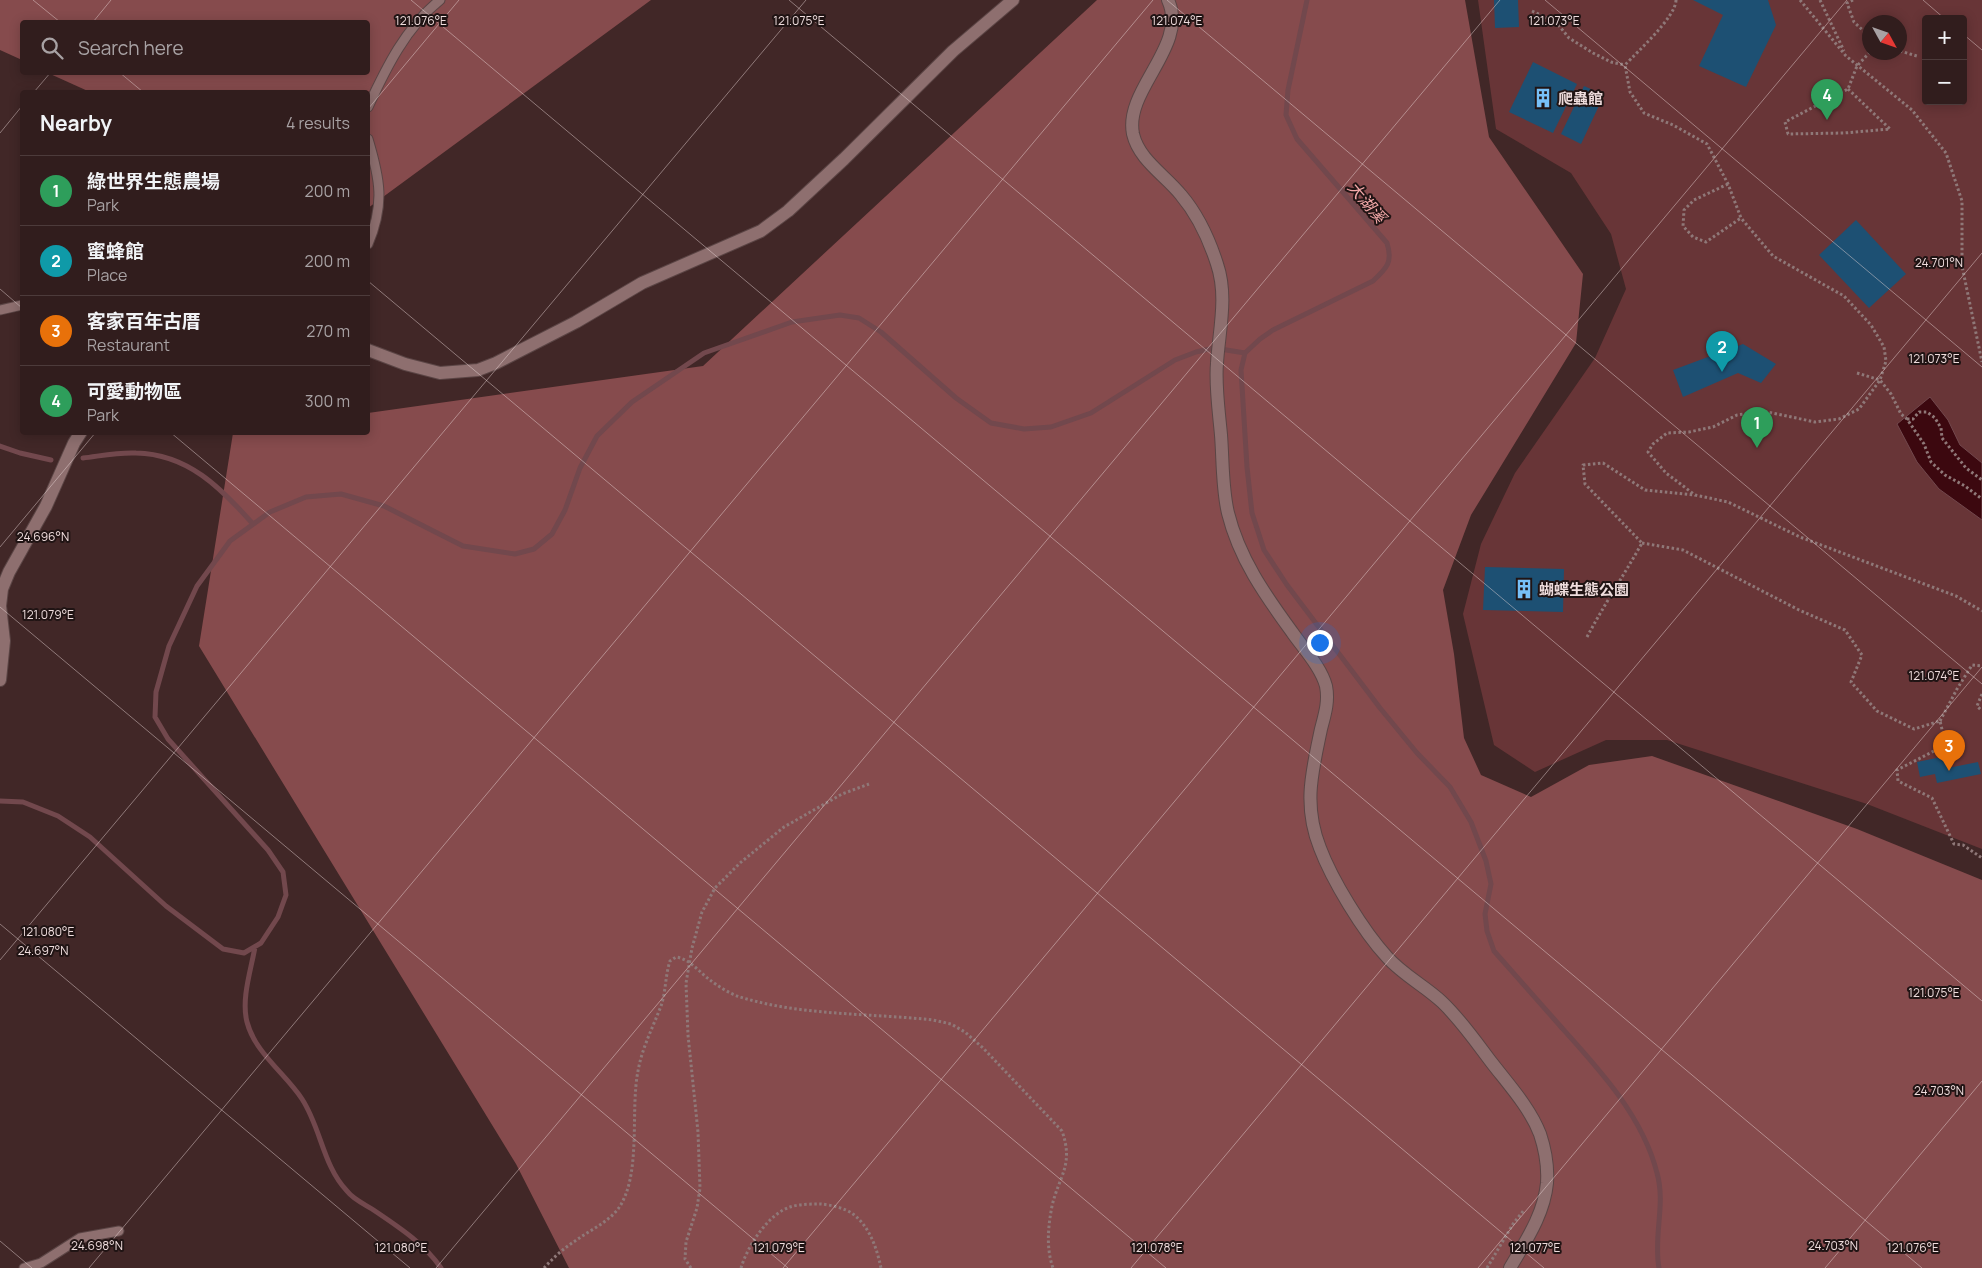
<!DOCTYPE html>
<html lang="en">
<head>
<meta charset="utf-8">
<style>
	:root { --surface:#311d1d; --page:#392626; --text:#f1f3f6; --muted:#a8a2a4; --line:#4c3b3b; --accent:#2563eb }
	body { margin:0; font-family:Manrope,"Noto Sans TC",sans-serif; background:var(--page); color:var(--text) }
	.controls { position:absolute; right:15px; top:15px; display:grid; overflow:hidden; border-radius:5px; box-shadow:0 2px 12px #0003 }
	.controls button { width:45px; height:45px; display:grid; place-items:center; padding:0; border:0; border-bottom:1px solid var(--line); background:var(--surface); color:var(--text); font:25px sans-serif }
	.compass { position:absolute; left:1862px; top:15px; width:45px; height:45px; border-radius:50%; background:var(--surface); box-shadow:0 2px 12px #0003; rotate:130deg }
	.you { position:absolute; left:1319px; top:642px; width:18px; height:18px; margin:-12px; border:4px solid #fff; border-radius:50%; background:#1a73e8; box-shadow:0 0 0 8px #1a73e833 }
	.badge { display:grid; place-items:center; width:32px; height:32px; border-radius:50%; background:var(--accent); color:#fff; font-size:16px; font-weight:700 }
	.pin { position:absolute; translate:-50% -41px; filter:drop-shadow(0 1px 2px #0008) }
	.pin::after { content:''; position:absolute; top:26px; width:18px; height:15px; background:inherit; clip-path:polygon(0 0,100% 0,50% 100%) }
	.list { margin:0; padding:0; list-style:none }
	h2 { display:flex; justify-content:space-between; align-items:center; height:65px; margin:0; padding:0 20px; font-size:21px }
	h2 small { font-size:16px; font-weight:400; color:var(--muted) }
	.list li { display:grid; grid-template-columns:32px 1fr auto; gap:15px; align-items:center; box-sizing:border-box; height:70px; padding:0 20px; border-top:1px solid var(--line) }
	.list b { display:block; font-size:19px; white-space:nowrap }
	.list p { margin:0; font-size:16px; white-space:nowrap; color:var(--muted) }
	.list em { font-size:16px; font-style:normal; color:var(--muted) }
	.icon { flex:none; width:28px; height:28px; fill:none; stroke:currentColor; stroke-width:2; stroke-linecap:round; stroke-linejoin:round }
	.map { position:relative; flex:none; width:1982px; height:1268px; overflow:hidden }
	.search { position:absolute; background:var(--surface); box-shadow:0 2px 12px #0003; left:20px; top:20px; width:350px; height:55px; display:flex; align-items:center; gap:12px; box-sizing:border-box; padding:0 18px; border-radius:5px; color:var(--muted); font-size:19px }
	.panel { position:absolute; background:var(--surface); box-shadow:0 2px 12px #0003; left:20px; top:90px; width:350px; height:345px; border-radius:5px }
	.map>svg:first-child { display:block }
	.green { fill:#683537; fill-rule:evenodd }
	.forest { fill:#864b4d }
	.water { fill:#3c080f; stroke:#72484d }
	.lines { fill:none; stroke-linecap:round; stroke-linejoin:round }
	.stream { stroke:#72484d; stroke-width:5 }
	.building { fill:#1d5073 }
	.lane-casing { stroke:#5b4545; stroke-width:11 }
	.street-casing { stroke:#5b4545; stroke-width:14 }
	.secondary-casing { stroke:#5b4545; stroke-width:14 }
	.path { stroke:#8f7878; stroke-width:3; stroke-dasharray:2.5 2.5; stroke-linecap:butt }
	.lane { stroke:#8e6f6f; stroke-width:9 }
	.street { stroke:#8e6f6f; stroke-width:12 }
	.secondary { stroke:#8e6f6f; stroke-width:12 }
	.ticks { fill:none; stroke:#efdddd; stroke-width:1; stroke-opacity:0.45 }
	.labels { text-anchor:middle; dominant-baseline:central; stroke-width:4; stroke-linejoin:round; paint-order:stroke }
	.poi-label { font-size:15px; font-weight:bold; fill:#efdddd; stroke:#201414; text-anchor:start }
	.water-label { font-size:16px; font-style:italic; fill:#f4aaaa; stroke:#201414 }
	.ticks-label { font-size:12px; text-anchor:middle; fill:#efdddd; stroke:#201414; stroke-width:4; stroke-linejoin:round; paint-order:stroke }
</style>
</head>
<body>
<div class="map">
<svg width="1982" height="1268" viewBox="0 0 1982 1268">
	<rect width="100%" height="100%" fill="#412727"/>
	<!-- green -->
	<path class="green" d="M 1478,0 L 1982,0 L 1982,849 L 1867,804 L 1667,740 L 1606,740 L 1535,772 L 1494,745 L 1463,614 L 1481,544 L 1515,473 L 1595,358 L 1626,289 L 1611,234 L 1571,173 L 1496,129 ZM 1926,19 L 1963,19 L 1963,101 L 1926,101 ZM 1870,22 L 1900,22 L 1900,52 L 1870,52 Z"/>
	<!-- forest -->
	<path class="forest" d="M 0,0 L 651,0 L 368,208 L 368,92 L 90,92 L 48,73 L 368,72 L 368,22 L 22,22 L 22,60 L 0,50 Z
		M 1097,0 L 1465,0 L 1489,137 L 1583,274 L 1576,343 L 1471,515 L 1443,590 L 1454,654 L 1464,738 L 1481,775 L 1531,797 L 1589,765 L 1652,756 L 1857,829 L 1982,880 L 1982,1268 L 569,1268 L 516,1164 L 199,646 L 233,433 L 368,432 L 368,413 L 703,366 Z"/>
	<!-- water -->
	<path class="water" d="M 1930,397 L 1948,420 L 1960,445 L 1982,463 L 1982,520 L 1939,489 L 1917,462 L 1897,424 Z"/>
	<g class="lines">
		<!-- stream -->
		<path class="stream" d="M 1245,353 L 1241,370 L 1247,467 L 1252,513 L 1264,550 L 1287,585 L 1380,708 L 1417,753 L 1450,787 L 1471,822 L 1486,861 L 1491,884 L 1485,914 L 1487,931 L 1494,951 C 1516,976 1539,1002 1562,1028 C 1600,1070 1643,1117 1657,1173 C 1666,1204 1653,1237 1659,1268
			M 1245,353 L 1260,339 L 1273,330 L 1373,281 C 1387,268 1393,262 1387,243 L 1297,139 L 1286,115 L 1288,90 L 1307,0
			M 0,446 L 20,453 L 51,460
			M 83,458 C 100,456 119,452 136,453 C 188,454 221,488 253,524
			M 0,801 L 23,802 L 58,816 L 90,837 L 166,906 L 223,949 L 244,953 L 261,943 L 278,917 L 286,895 L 283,872 L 268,850 L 168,739 L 155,717 L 156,692 L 169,646 L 197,586 L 230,541 L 270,512 L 306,497 L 341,494 L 384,506 L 463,546 L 515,554 L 534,549 L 552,534 L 565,510 L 580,468 L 597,436 L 632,402 L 704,353 L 792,322 L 840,315 L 859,318 L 881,332 L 956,398 L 991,423 L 1024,429 L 1051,427 L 1091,413 L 1175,360 L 1196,352 L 1214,348 L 1245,353
			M 255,947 C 251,970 241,999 247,1022 C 255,1053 286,1074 302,1099 C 321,1128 323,1166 347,1191 C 353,1199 364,1204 372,1209 C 397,1226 424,1243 441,1268"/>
	</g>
	<!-- building -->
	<path class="building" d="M 1494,0 L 1518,0 L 1519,27 L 1495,28 Z
		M 1693,0 L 1768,0 L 1776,25 L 1746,87 L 1699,66 L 1723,15 Z
		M 1533,62 L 1577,84 L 1553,133 L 1509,112 Z
		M 1584,86 L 1604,95 L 1581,144 L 1561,134 Z
		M 1856,220 L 1906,274 L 1869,308 L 1819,255 Z
		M 1743,344 L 1776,364 L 1761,383 L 1738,373 L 1683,397 L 1673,370 Z
		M 1485,567 L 1564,569 L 1563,612 L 1483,610 Z
		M 1946,756 L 1948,768 L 1978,762 L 1981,774 L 1937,783 L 1935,774 L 1920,777 L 1917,762 Z"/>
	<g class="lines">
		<defs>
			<path id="lane" d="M 368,107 C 386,68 406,27 440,0
				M 368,139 C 380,179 385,204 368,244
				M 0,310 L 22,305
				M 24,1268 L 41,1263 L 80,1238 L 119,1231"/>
			<path id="street" d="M 1168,0 C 1189,46 1124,89 1133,134 C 1139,160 1165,175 1181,195 C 1198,215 1209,239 1217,264 C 1228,296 1219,331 1217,363 C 1215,386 1219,412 1221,435 C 1223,460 1222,488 1228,513 C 1239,558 1265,595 1292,632 C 1303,648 1321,667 1326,686 C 1329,701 1325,714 1321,729 C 1312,772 1303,805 1320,848 C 1332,880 1363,931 1387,957 C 1403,975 1425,986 1442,1002 C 1461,1020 1476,1042 1492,1063 C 1509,1085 1530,1108 1540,1134 C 1545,1149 1548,1168 1547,1183 C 1544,1215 1525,1242 1510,1268"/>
			<path id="secondary" d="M 368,350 L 405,364 L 440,373 L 478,370 L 496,363 L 576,322 L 642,283 L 761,231 L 788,211 L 844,159 L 953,51 L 1013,0
				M 0,680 L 4,641 L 0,606 L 2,589 L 9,572 L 46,506 L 74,443 L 81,432"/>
		</defs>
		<!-- lane casing -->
		<use href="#lane" class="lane-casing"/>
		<!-- street casing -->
		<use href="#street" class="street-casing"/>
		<!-- secondary casing -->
		<use href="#secondary" class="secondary-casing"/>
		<!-- path -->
		<path class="path" d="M 1676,0 C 1676,17 1637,52 1625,65 L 1630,92 L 1644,113 L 1673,125 L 1707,144 L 1728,184 L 1741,218 L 1773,256 L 1844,296 L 1871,325 L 1884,347 L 1886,361 L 1880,380 L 1859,409 L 1839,419 L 1815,422 L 1763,411 L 1737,415 L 1713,427 L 1689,432 L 1667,433 L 1653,444 L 1648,452 L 1666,473 L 1695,495 L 1728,502 L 1800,537 L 1956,596 L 1982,611
			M 1800,0 L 1846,56 L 1912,110 L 1946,153 L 1962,201 L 1962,266 L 1982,362
			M 1820,0 L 1844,51
			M 1853,0 L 1847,3 L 1854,22 L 1870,37
			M 1532,11 L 1556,22 L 1569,38 L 1593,53 L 1611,62 L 1625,65
			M 1900,51 L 1917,56
			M 1848,89 L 1890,129 L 1844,133 L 1788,134 L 1785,122 L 1848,89 L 1857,66 L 1870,52
			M 1728,184 L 1694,200 L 1684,210 L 1683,226 L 1693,237 L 1706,242 L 1741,218
			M 1857,373 L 1880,380 L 1891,394 L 1901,414 L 1907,419 L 1924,444 L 1931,462 L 1945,475 L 1965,486 L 1982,499
			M 1907,419 L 1913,419 L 1919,412 L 1927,412 L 1935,418 L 1941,428 L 1942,438 L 1966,468 L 1982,480
			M 1642,543 L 1683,550 L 1799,610 L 1845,630 L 1862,655 L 1851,682 L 1877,711 L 1914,729 L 1940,721 L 1945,742 L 1936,750 L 1897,770 L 1898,781 L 1932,798 L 1954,844 L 1963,845 L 1982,858
			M 1569,589 L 1609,596
			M 1587,637 C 1604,605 1624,575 1642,543 L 1585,484 L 1583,465 L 1603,463 L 1645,490 L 1694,495
			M 1982,694 L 1977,706 L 1982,711
			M 1940,721 L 1957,689 L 1972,665 L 1982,666
			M 544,1268 C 553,1258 564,1248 575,1241 C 590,1230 607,1223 618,1209 C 642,1176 630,1110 638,1071 C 642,1048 653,1027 661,1006 C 666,992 665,976 670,961 L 676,957 C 690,959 699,972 710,980 C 718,986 730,994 740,997 C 802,1016 869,1013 933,1020 L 951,1024 L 965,1032 L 983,1048 L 1062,1131 C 1074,1165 1059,1176 1052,1206 C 1048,1227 1046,1248 1053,1268
			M 691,1268 L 685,1259 L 686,1242 L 697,1208 L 700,1188 L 698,1132 L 688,1035 L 686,983 L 692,948 L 702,912 L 715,888 L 740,863 L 784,827 L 842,794 L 869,784
			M 741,1268 C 747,1247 768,1214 790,1207 C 799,1204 811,1204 821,1204 C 831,1205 845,1208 853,1214 C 870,1227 877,1249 881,1268
			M 1487,1268 L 1513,1224 L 1524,1210"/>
		<!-- lane -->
		<use href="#lane" class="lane"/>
		<!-- street -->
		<use href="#street" class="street"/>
		<!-- secondary -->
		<use href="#secondary" class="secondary"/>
	</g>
	<!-- ticks -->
	<path class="ticks" d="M 33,0 L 60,22M 411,0 L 1922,1268M 789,0 L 1982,1001M 1167,0 L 1982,684M 1545,0 L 1982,367M 1923,0 L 1945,19M 93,22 L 111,0M 1963,34 L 1982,50M 119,72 L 143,92M 34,92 L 51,72M 368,109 L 459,0M 0,133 L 22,106M 368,281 L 1544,1268M 0,289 L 22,308M 170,432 L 1166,1268M 0,547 L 96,432M 0,607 L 788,1268M 0,924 L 410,1268M 0,960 L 806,0M 0,1241 L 32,1268M 89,1268 L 1153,0M 436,1268 L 1500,0M 783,1268 L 1847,0M 1131,1268 L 1982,253M 1478,1268 L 1982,667M 1825,1268 L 1982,1081"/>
	<!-- icons -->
	<defs>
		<symbol id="building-bare" viewBox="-9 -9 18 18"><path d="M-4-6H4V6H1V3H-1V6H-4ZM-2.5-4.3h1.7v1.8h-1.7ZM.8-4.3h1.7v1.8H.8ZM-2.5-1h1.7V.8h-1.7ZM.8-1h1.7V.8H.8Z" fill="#77c0f7" stroke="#201414" stroke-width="2.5" paint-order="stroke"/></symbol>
	</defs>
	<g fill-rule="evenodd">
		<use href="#building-bare" x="1529" y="84" width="28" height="28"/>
		<use href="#building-bare" x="1510" y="575" width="28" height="28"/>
	</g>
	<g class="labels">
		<!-- poi labels -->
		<g class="poi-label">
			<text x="1558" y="98">爬蟲館</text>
			<text x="1539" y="589">蝴蝶生態公園</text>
		</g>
		<!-- water labels -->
		<g class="water-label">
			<text transform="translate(1367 202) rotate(49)">大湖溪</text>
		</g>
	</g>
	<g class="ticks-label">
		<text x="421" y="25">121.076°E</text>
		<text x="799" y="25">121.075°E</text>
		<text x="1177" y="25">121.074°E</text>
		<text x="1554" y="25">121.073°E</text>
		<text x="1939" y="267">24.701°N</text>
		<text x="1934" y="363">121.073°E</text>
		<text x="43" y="541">24.696°N</text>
		<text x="48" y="619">121.079°E</text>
		<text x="1934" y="680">121.074°E</text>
		<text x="48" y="936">121.080°E</text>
		<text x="43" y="955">24.697°N</text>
		<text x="1934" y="997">121.075°E</text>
		<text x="1939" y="1095">24.703°N</text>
		<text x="97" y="1250">24.698°N</text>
		<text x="1833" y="1250">24.703°N</text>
		<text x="401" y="1252">121.080°E</text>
		<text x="779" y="1252">121.079°E</text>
		<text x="1157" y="1252">121.078°E</text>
		<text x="1535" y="1252">121.077°E</text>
		<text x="1913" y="1252">121.076°E</text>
	</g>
</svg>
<div class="controls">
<button>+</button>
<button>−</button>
</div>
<svg class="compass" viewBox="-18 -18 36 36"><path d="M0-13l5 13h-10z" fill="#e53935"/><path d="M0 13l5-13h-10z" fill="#a8a2a4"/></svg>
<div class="you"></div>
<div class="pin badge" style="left:1757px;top:448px;background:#2e9e5b">1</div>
<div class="pin badge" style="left:1722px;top:372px;background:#0f9aa8">2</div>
<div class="pin badge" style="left:1949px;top:771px;background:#e8710a">3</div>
<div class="pin badge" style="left:1827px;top:120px;background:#2e9e5b">4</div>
<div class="search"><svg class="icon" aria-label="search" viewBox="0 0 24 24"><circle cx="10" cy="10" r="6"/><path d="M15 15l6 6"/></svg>Search here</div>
<section class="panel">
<h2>Nearby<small>4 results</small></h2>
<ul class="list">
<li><span class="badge" style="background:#2e9e5b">1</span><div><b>綠世界生態農場</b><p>Park</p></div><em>200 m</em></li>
<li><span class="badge" style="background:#0f9aa8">2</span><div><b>蜜蜂館</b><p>Place</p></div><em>200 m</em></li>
<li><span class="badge" style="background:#e8710a">3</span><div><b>客家百年古厝</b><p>Restaurant</p></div><em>270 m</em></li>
<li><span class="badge" style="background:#2e9e5b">4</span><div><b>可愛動物區</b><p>Park</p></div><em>300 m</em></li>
</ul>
</section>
</div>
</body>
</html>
